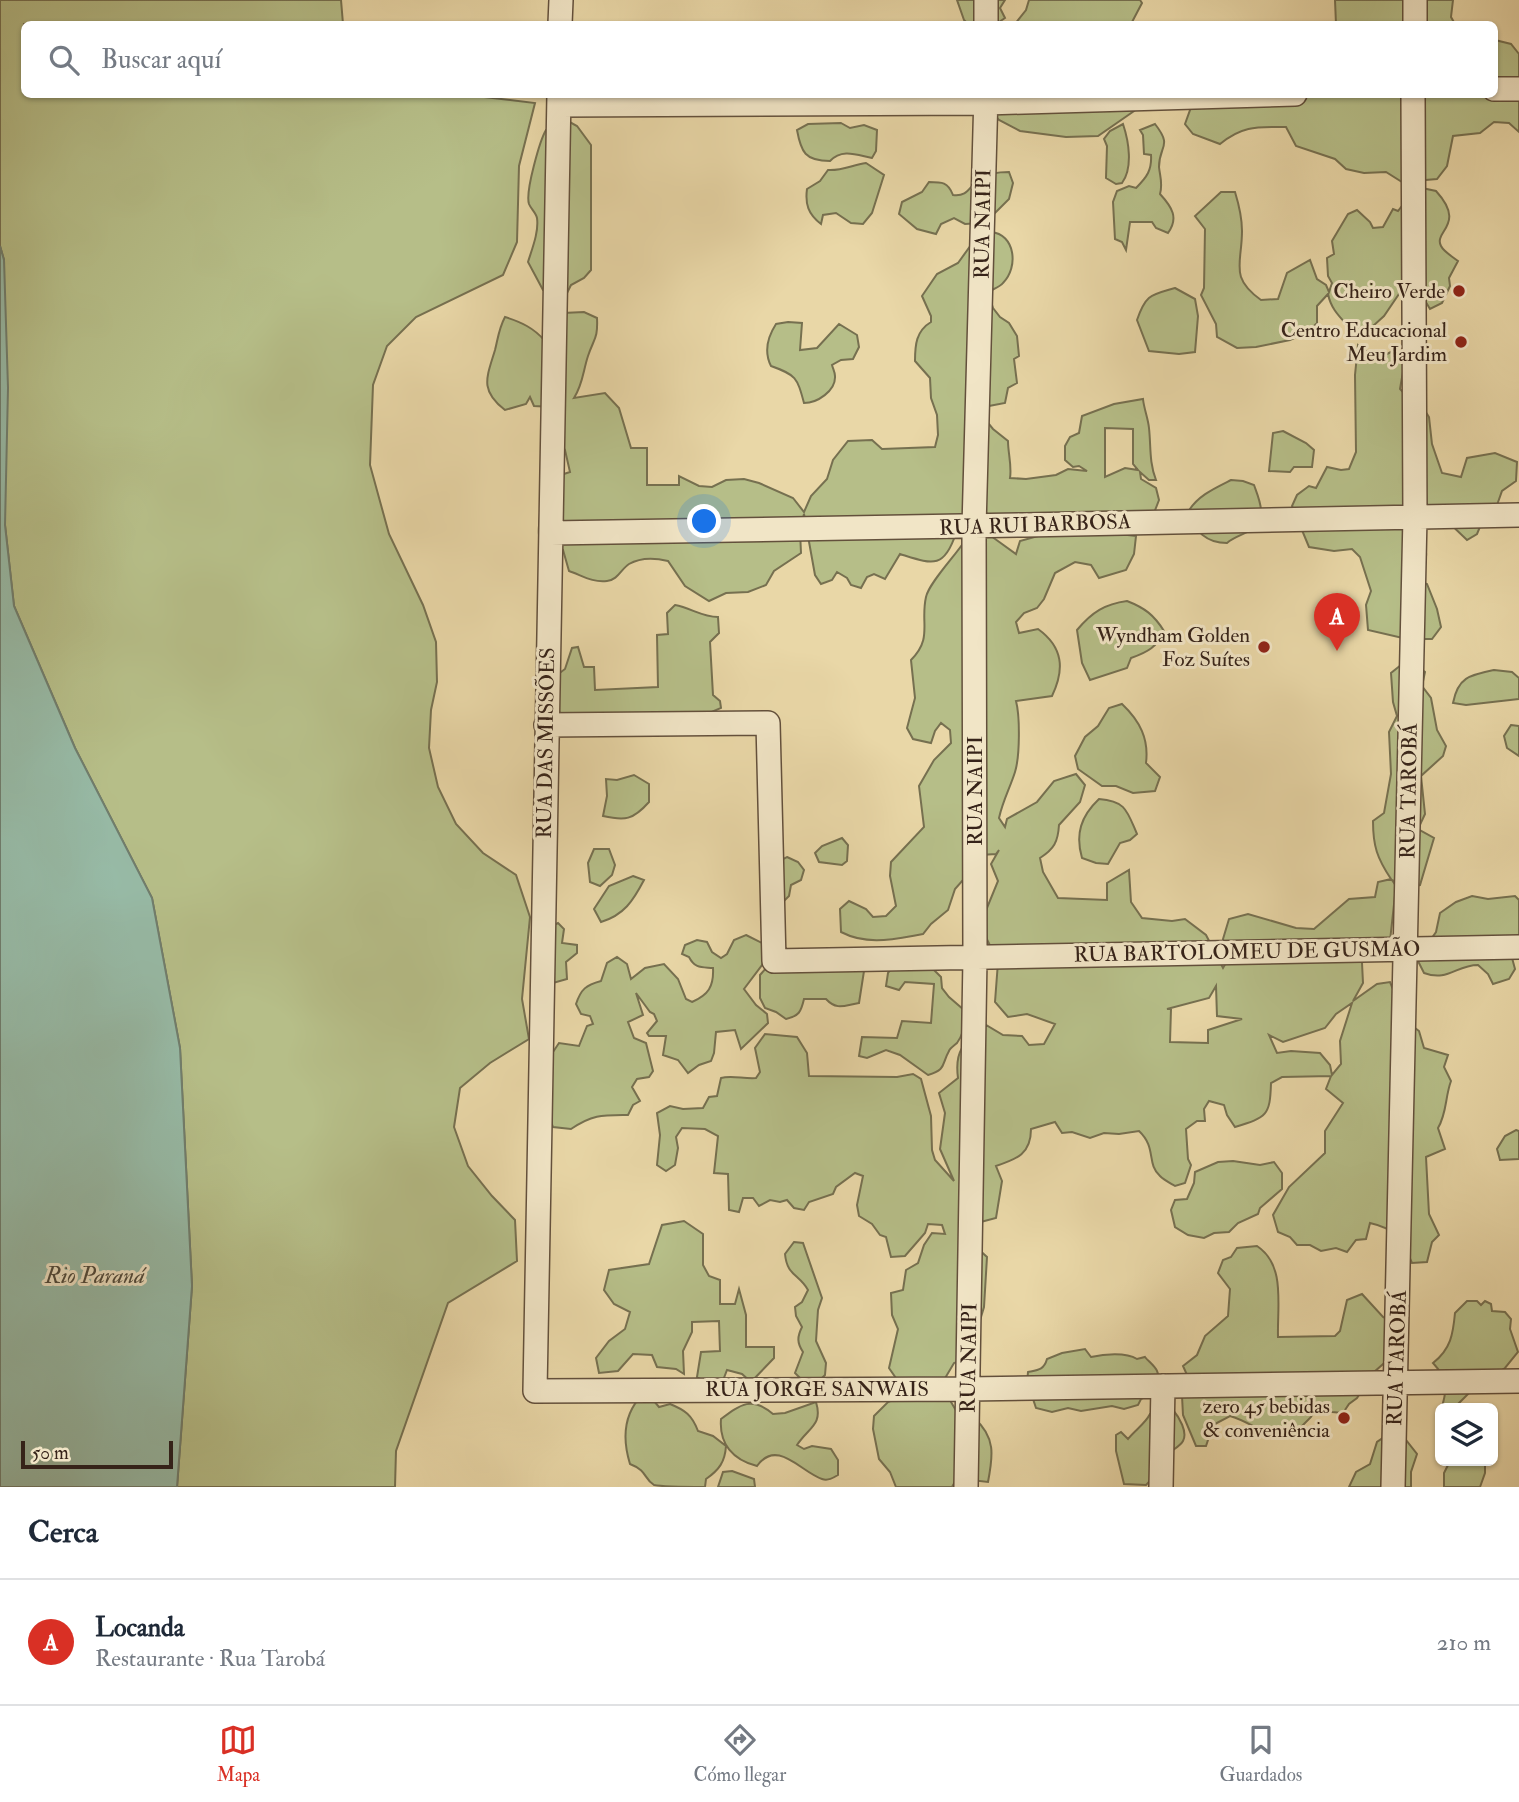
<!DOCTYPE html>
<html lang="es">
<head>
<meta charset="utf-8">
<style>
	:root { --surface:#fff; --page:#f2f2f3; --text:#1f2937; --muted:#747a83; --line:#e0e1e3; --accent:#d93025 }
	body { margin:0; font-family:"IM FELL Double Pica",serif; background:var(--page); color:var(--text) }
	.controls { position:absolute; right:21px; bottom:21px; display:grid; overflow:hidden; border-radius:10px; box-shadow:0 2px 5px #0004 }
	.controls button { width:63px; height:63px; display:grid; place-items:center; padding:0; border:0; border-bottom:2px solid var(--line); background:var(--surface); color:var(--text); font:35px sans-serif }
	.scale { position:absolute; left:21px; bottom:18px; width:152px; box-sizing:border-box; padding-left:7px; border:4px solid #362319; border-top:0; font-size:19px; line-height:24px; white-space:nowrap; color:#362319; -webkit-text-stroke:5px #f1e5c6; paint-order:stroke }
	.you { position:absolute; left:705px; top:522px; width:24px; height:24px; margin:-18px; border:5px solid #fff; border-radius:50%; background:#1a73e8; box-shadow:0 0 0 10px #1a73e833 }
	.badge { display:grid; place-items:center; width:46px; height:46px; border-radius:50%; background:var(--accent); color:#fff; font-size:23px; font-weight:700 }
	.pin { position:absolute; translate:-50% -58px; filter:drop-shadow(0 2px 4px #0008) }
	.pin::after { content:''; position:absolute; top:37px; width:24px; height:21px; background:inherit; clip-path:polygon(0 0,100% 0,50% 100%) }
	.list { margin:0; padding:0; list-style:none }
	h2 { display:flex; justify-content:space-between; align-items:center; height:91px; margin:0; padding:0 28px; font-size:30px }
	h2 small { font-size:23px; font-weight:400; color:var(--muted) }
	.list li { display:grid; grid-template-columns:46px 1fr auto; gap:21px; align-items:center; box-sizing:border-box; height:126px; padding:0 28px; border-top:2px solid var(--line) }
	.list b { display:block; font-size:26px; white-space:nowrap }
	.list p { margin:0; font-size:23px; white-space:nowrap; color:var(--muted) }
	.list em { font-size:23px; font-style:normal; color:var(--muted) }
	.icon { flex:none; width:38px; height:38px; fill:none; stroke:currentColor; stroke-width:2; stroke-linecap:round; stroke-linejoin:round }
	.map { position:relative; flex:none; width:1519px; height:1487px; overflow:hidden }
	.search { position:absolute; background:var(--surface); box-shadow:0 2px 5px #0004; left:21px; right:21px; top:21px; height:77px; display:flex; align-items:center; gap:18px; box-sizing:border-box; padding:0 24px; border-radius:10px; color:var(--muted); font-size:26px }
	.sheet { height:217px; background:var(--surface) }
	nav { display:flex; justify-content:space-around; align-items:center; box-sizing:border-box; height:98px; border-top:2px solid var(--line); background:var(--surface); font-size:19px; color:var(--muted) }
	nav a { display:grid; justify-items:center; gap:4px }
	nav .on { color:var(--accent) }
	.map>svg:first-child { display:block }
	.green { fill:#b6be88; stroke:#767050; stroke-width:2; fill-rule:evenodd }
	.water { fill:#97baa6; stroke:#707e6e; stroke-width:2 }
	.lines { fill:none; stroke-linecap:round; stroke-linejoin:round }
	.street-casing { stroke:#63503c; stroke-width:26 }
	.street { stroke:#f1e5c6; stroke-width:23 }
	.poi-dot { fill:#8f2418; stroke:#f1e5c6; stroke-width:2.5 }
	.labels { text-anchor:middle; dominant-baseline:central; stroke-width:6; stroke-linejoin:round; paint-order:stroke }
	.street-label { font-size:21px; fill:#362319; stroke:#f1e5c6 }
	.poi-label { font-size:21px; fill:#362319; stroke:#f1e5c6; text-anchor:end }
	.water-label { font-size:23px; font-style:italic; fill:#4e493c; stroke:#f1e5c6 }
</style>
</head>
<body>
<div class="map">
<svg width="1519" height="1487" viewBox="0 0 1519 1487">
	<rect width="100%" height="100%" fill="#e9d7a7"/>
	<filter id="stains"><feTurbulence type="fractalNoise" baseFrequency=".00286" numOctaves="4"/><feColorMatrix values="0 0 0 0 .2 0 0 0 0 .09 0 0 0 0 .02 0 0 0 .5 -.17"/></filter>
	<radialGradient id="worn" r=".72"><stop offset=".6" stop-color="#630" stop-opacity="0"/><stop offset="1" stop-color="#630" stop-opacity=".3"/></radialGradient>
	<!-- green -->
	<path class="green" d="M 0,0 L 341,0 L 343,24 L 24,24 L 24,94 L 458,94 L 535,103 L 519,166 L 517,242 L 503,275 L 416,317 L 387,346 L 373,385 L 370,465 L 389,534 L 423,605 L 436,642 L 437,682 L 431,710 L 429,748 L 438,787 L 456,824 L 483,853 L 516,875 L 530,917 L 522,999 L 529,1039 L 490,1063 L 460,1088 L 454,1127 L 468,1166 L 492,1196 L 515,1220 L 517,1261 L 448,1303 L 396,1451 L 395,1487 L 177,1487 L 192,1286 L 180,1048 L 152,898 L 75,748 L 14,606 L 5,525 L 4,260 L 0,246 Z
		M 957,0 L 1005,0 L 1000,8 L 1005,18 L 996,24 L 968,24 L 964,20 Z
		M 1029,0 L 1140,0 L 1142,3 L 1131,24 L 1015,24 L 1026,10 Z
		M 1335,0 L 1453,0 L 1451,17 L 1455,24 L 1336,24 Z
		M 1495,40 L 1511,44 L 1519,54 L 1519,132 L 1509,123 L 1494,122 L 1480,133 L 1453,136 L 1447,166 L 1437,179 L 1402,182 L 1386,172 L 1364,173 L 1346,169 L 1335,159 L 1296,146 L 1286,127 C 1258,127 1243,125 1220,144 L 1193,134 L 1185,124 L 1190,110 L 1189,99 L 1180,95 L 1494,94 Z
		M 1150,100 L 1098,136 L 1066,137 L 1020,131 L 999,120 L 983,104 Z
		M 566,120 L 577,126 L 591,145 L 591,270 L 584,278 L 571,285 L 563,301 L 543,290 L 528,262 C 532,249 539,232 537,218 C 536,213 531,209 529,204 C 525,192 540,140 546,130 L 561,130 Z
		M 841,123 L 850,128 L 864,125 L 877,130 L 876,151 L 872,158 C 857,155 842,148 830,161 C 805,161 801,152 797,130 L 808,124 Z
		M 1123,124 C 1129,142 1133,168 1122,183 L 1116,184 L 1106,178 L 1107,146 L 1104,139 L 1110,131 Z
		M 1155,124 C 1173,147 1159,145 1159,167 C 1160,177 1163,183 1160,194 C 1172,207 1179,218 1168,233 L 1156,228 L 1152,222 L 1130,222 L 1126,250 L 1122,242 L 1115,239 L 1113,202 L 1117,191 L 1129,186 L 1136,188 C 1147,177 1152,170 1151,155 L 1144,154 L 1143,135 L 1140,130 Z
		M 866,163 L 884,175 L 872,213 L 863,224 L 851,223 L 836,213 L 823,215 L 821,224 C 808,214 805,204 807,189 L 820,181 L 828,170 C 842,171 852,165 866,163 Z
		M 1009,172 L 1013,183 L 1009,199 L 993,215 L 981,223 L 965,224 L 954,218 L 941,224 L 936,234 L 917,229 L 899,214 L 902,202 L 922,192 L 929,182 C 942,182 948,182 953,195 C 969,197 969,185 981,178 C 989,173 1000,172 1009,172 Z
		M 1422,188 L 1436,191 C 1467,225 1433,231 1441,246 C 1444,252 1453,257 1458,261 L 1449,278 L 1450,286 L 1442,303 L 1430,309 L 1421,294 L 1412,286 L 1401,291 L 1384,316 L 1373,326 L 1371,333 L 1361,337 L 1356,336 C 1346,321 1332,314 1328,294 L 1317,306 L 1317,323 L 1308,332 L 1290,340 L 1256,347 L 1237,348 L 1217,337 L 1216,324 L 1201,295 L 1204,288 L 1205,229 L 1195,216 L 1221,192 L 1235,192 C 1239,205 1242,217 1242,231 C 1242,264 1229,277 1261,300 L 1278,299 L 1287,273 L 1310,260 L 1317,279 L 1326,285 L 1329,292 L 1332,283 L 1328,276 L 1327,258 L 1334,254 L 1332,241 L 1348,214 L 1357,210 L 1370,222 L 1373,228 L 1383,227 L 1393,209 L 1398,211 L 1415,189 Z
		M 991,232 C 1015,234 1019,267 1003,283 C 1000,287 993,289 988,292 L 993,308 L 1000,317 L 1009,323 L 1017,336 L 1019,356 L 1014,359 L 1017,383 L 1008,388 L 1005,403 L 989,406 L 979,412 L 993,429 L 1008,441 C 1008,453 1012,466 1010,478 L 1026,479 L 1056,475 L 1068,469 L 1087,471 L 1079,466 L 1073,467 L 1065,460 L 1065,446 L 1070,437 L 1079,433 L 1082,416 L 1114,404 L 1143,399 C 1144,409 1148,418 1149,428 C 1151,446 1149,462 1156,480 L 1149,480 L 1140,472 L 1141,479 L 1156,488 L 1159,500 L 1154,513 L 956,533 C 944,570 932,564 900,554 L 885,579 L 874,574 L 867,577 L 861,588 L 851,585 L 847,578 L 837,572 L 832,580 L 821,584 L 815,575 L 804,514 L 800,531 L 801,553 L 774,571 L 766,585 L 748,592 L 726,593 L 709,601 L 685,586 L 668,561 C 656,558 641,557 629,564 C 621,569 618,580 607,581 C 593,583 581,575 569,571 L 563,550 L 539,535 C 538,527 540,521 540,513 C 540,486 545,479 570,472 L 565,450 L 553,429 L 553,407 L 534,406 L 530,397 L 526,404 L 505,410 C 479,390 487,377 495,350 C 498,338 499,328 505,317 C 521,322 534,328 545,341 L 563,313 L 584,312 L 597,318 C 598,339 594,338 588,356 C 583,371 583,384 574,398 L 605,393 L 619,408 L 631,448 L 647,448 L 647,485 L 679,485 L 679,476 L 699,486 L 712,487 L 726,480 L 744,479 L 759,483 L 793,498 L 804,512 L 811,496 L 827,479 L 833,460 L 848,441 L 872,440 L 882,449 L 935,447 L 938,435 L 937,415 L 931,398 L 930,378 L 915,361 C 915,345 916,331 931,322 L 931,316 L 922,296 L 937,274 L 958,263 L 971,245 ZM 1105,428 L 1133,429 L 1133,464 L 1138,470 L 1125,468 L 1105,477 Z
		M 1175,288 L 1195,299 L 1198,316 L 1195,352 L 1179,354 L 1149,351 L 1137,320 C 1146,294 1151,295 1175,288 Z
		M 788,322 L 802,323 L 800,350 L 817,348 L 839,324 L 857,335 L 859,347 L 853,359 L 841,360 L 832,365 C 833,369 835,372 835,376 C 836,391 817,403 804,403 C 797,377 796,375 771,366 C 764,352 767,338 776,324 Z
		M 1358,345 L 1377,359 L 1397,349 L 1404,366 L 1400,389 L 1411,401 L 1420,403 L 1429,417 L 1432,444 L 1442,473 L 1461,477 L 1467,458 L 1495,453 L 1517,462 L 1516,481 L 1502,491 L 1497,505 L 1484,517 L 1477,534 L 1467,540 L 1444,518 L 1417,528 C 1429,543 1429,565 1418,581 L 1427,584 L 1437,609 L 1441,627 L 1432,639 L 1407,639 L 1368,630 L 1366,605 L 1371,591 L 1360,557 L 1352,549 L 1334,551 L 1309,547 L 1292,506 L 1297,495 L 1309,486 L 1316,488 L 1327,467 L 1341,470 L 1349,469 L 1356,452 L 1355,375 Z
		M 1283,431 L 1306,443 L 1314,450 L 1312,467 L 1294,467 L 1290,472 L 1269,471 L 1273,433 Z
		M 1231,480 L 1243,481 L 1254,485 C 1259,499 1268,518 1252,529 C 1244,535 1235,536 1227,543 C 1207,543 1194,531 1188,512 C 1197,496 1215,488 1231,480 Z
		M 1111,533 L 1136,536 L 1134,554 L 1126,570 L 1099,578 L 1091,565 L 1075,562 L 1055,573 L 1044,599 L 1037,608 L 1024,613 L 1016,622 L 1019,633 L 1038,629 C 1063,647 1065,669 1052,696 L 1016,701 C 1020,716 1020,756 1015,772 C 1010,788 1003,800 999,818 L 1005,827 L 1007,819 L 1037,802 L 1054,781 L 1076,774 L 1085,785 L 1080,802 L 1059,825 C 1058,842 1054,849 1040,858 L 1043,872 L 1058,898 L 1107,900 L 1107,883 L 1129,870 L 1131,902 L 1142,918 L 1172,921 L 1185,919 L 1206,935 L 1223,968 L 1227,961 L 1223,939 L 1229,919 L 1248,914 L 1296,928 L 1314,929 L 1349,899 L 1375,897 L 1378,882 L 1391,879 C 1377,858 1373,846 1373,821 L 1384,813 L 1391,774 L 1389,732 L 1397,716 L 1393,702 L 1391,673 L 1401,665 L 1415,665 L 1425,672 L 1422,686 L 1431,698 L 1437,730 L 1446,746 L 1443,756 L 1421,776 L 1425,814 L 1418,829 L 1434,838 L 1420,885 L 1408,887 L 1392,880 L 1396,886 L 1389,950 L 1371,951 L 1362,963 L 1363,983 L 1353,1001 L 1377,984 L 1390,982 L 1406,1021 L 1419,1031 L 1424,1048 L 1448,1055 L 1444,1067 L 1451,1081 C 1445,1097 1447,1113 1438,1128 L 1445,1149 L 1426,1157 L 1429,1214 L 1439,1235 L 1432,1242 L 1427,1262 L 1412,1263 C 1402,1239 1397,1229 1370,1223 L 1366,1239 L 1356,1240 L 1347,1252 L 1336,1248 L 1321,1251 L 1310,1245 L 1297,1245 L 1290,1237 L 1278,1232 L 1273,1215 L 1289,1187 L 1325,1153 L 1325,1131 L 1343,1103 L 1326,1089 L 1331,1076 L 1282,1077 L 1271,1083 C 1270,1116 1267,1117 1235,1127 L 1227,1115 L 1224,1105 L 1209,1101 L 1204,1109 L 1205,1121 L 1197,1121 L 1186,1129 L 1188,1159 L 1191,1165 L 1185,1183 L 1175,1186 C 1170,1183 1164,1180 1160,1176 C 1146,1163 1157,1148 1139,1131 L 1119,1134 L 1104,1133 L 1090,1138 L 1072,1132 L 1062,1133 L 1055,1122 L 1031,1129 C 1031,1154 1017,1159 996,1166 L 1002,1181 L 996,1218 L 977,1223 L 964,1236 L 987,1257 L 984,1307 L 978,1327 L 976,1356 L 954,1363 L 941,1385 L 961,1419 L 974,1418 C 996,1437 993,1456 988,1482 L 971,1480 L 960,1473 L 952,1487 L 896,1487 L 890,1472 L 879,1459 L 873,1429 L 874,1416 L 888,1402 L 907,1394 L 889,1368 L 898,1329 L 892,1315 L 891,1293 L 903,1290 L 906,1270 L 918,1263 L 924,1245 L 932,1233 L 945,1234 L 942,1225 L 928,1224 L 925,1233 L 905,1256 L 891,1257 L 886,1237 L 880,1235 L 872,1224 L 859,1216 L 857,1205 L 863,1176 L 855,1173 L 836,1187 L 833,1194 L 809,1202 L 804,1210 L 794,1208 L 787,1200 L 780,1202 L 770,1200 L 759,1206 L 753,1198 L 743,1198 L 739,1212 L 729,1210 L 728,1174 L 714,1173 L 718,1136 L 705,1129 L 682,1128 L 676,1137 L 678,1148 L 675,1165 L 666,1171 L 657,1165 L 660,1135 L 657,1113 L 670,1106 L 683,1109 L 703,1108 L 709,1097 L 717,1096 L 721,1078 C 731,1075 744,1079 756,1078 L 760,1072 L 755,1048 L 765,1034 L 797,1037 L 807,1053 L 809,1076 L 897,1077 L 913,1074 L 921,1079 L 931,1116 L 932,1150 L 935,1160 L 954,1181 L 940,1149 L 945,1113 L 939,1093 L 958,1078 C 954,1049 965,1042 986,1025 L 1003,1035 L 1022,1036 L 1029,1045 L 1044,1044 L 1055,1024 L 1027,1014 L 1008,1017 L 995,1002 L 998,962 L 980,925 L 998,881 L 991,864 L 999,850 L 996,854 L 980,855 L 971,871 L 955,889 L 948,910 L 931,924 L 923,934 C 894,939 868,946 841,932 L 840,909 L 849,901 L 866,909 L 873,917 L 886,916 L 896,906 L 890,876 L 891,862 L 924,827 L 919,786 L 934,760 L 951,743 L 950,730 L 941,723 L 935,731 L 931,743 L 913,739 L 907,728 L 915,698 L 911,660 C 933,638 920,623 926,597 C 929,583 955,556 964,542 L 991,536 L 1016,554 L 1020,541 L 1038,536 ZM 1216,986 L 1217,1016 L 1242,1019 L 1208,1030 L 1208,1043 L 1170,1042 L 1171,1009 L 1167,1009 L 1209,998 ZM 1352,1003 L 1340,1041 L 1341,1064 L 1332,1075 L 1330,1065 L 1320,1053 L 1291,1051 L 1277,1053 L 1269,1035 L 1283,1042 L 1325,1028 L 1336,1014 Z
		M 1127,601 C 1145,608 1154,615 1164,631 C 1157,647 1148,652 1131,658 L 1127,668 L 1090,680 L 1082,663 L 1077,630 C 1092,612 1105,604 1127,601 Z
		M 675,605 C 691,608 702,617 718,617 L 719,633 L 710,642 L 713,695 L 720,701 L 721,708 L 707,714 L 537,720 L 552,670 L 561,672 L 565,669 L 572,648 L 578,647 L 584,667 L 594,667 L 595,690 L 658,687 L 657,635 L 668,634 L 667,613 Z
		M 1494,670 L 1512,672 L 1519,678 L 1519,699 L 1466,705 L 1453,703 C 1458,677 1470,675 1494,670 Z
		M 1122,704 C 1140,721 1149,739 1146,763 L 1160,777 L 1155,791 L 1133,793 L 1116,786 L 1102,786 L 1078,769 L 1075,756 L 1085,737 L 1098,726 L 1109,708 Z
		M 1511,725 L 1519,726 L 1519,756 L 1507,748 L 1504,736 Z
		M 634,775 L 649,784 L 649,802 C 633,820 625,821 603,816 L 607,796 L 606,779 L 617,780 Z
		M 1099,799 C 1126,801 1127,811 1137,834 L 1130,840 L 1120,843 L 1108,864 L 1096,863 L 1082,858 C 1075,834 1081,816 1099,799 Z
		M 842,838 L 848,845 L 847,861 L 842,865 L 819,862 L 815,853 L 822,846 Z
		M 594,849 L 609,849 L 615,865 L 612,875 L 600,886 L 590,882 L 588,863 Z
		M 787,857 L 798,862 L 804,870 L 801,880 L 791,885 L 789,896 L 783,902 L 777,862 Z
		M 633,876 L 644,880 C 633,901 624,915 601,922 L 594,909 L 609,886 Z
		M 1472,896 L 1488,899 L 1515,896 L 1519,900 L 1519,950 L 1511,954 L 1515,969 L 1509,979 L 1493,984 L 1488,974 L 1478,965 C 1456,965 1448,982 1424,973 L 1417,959 L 1436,932 L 1440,913 L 1456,902 Z
		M 558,923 L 564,929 L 562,943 L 577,945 L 577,953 L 566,962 L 567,979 L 553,983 L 548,928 Z
		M 746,935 L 766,945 L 762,965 L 744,989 L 756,1005 L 767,1014 L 768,1023 L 741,1049 L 735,1030 L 716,1032 L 714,1053 L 711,1061 L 699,1065 L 688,1073 L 678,1060 L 663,1055 L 666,1036 L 649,1036 L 647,1033 L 657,1021 L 654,1014 L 650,1012 L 636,993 L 643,1015 L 628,1022 L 634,1038 L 646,1043 L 653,1071 L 649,1077 L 637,1079 L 632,1087 L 640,1101 L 633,1105 L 628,1115 C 603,1115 593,1114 571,1129 L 553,1127 L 550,1119 L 551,1055 L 559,1043 L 579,1046 L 587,1026 L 593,1024 L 590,1016 L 581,1014 L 576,1004 C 581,989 586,985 601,981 L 607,963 L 617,957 L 627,964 L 631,979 L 645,968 L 664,964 L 678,979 L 686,999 L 692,1002 C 708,995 714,987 713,968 C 702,967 695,969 689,957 L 682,954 L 685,945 L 697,940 L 707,942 L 712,952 L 721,958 L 727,954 L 734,940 Z
		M 876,964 L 879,971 L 864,971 L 859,1003 C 845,1005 837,1011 826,999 L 804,999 C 801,1012 799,1016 786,1019 L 776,1012 L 765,1008 L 760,998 L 760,975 L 767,967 Z
		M 895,964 L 929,965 L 941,977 L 942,988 L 949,997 L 964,1010 C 965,1021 964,1034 957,1043 C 955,1045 950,1048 949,1051 C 941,1065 947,1069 928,1075 L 900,1055 L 886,1050 L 867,1058 L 859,1056 L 862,1037 L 897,1038 L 902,1021 L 931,1023 L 934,984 L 905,982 L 899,990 L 886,986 L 888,973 Z
		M 1516,1130 L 1519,1131 L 1519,1159 L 1500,1160 L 1497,1149 L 1505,1136 Z
		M 1233,1161 L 1260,1165 L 1274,1162 L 1282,1173 L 1282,1189 L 1260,1208 L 1258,1214 L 1238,1223 L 1229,1232 L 1214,1233 L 1204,1238 L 1188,1235 L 1175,1227 L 1171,1210 L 1175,1200 L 1187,1199 L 1194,1183 L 1195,1172 L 1218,1162 Z
		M 684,1221 L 703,1234 L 703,1265 L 709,1276 L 720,1280 L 720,1304 L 735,1304 L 739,1289 L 746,1315 L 746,1347 L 774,1347 L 774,1358 L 751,1382 L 742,1374 L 727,1370 L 722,1383 L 706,1382 L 697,1377 L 701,1352 L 720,1351 L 719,1321 L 692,1322 L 692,1332 L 683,1351 L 684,1374 L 676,1369 L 657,1367 L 652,1355 L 633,1354 L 618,1371 L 599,1373 L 596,1358 L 609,1341 L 625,1329 L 630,1312 L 614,1304 L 604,1290 L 609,1270 L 649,1264 L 662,1225 Z
		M 794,1242 L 803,1243 L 822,1298 L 818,1310 L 816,1341 L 826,1363 L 825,1375 L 816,1384 L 803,1381 L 795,1373 L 803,1352 C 797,1343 797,1337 802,1327 L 796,1316 L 795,1307 L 802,1302 L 808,1290 C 799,1274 787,1276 785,1254 Z
		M 1257,1246 C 1286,1265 1277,1306 1278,1337 L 1335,1336 L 1340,1331 L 1347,1300 L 1362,1294 L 1383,1317 L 1389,1320 L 1391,1357 L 1373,1373 L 1357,1398 L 1349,1404 L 1343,1413 L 1332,1412 L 1317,1406 L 1311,1417 L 1298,1430 L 1287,1431 L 1280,1437 C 1261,1433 1248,1421 1230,1416 L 1213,1425 L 1206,1446 L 1196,1446 L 1183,1415 L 1182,1396 L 1188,1377 L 1183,1366 L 1197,1355 L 1205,1336 L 1228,1316 L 1230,1289 L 1218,1273 L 1223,1260 L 1231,1257 L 1237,1248 Z
		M 1467,1301 L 1477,1301 L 1481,1305 L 1485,1301 L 1491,1304 L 1492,1311 L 1505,1312 L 1511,1319 L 1510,1329 L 1518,1352 L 1505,1368 L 1470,1392 L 1456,1406 L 1446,1408 L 1442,1406 C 1448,1388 1446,1377 1433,1363 C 1451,1349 1453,1334 1455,1313 Z
		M 1085,1349 L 1091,1357 C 1104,1354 1126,1352 1137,1359 L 1145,1357 C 1148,1361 1155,1366 1157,1371 C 1162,1381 1150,1396 1141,1399 L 1138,1405 L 1124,1409 L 1112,1406 L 1081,1411 L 1068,1408 L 1052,1412 L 1036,1408 L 1033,1399 L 1026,1395 L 1028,1372 C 1038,1370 1044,1370 1047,1359 L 1062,1353 Z
		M 643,1394 L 654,1401 L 659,1407 L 670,1404 C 685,1410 692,1415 698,1431 L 713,1436 L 726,1446 C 725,1462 719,1470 706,1479 L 705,1487 C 693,1487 663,1487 654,1485 C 643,1478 648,1471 630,1464 C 622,1438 624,1413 643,1394 Z
		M 816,1402 C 823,1425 809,1427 797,1445 L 804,1449 L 812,1446 L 831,1449 L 838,1460 L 838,1475 C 833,1478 828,1481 822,1479 C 801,1472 777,1438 757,1466 C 733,1460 719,1444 721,1419 C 741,1404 752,1396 773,1414 L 785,1413 Z
		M 1173,1410 C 1179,1417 1188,1432 1183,1441 C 1179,1448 1170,1450 1166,1457 C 1160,1467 1155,1477 1146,1485 L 1124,1484 L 1116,1451 L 1116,1435 L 1121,1432 L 1128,1439 C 1135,1430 1145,1424 1150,1414 Z
		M 1390,1433 L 1402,1435 L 1417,1454 L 1411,1472 L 1411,1487 L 1349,1487 L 1356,1472 L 1370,1464 L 1377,1442 Z
		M 1450,1461 L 1485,1461 L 1485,1473 L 1480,1487 L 1444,1487 L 1444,1473 Z
		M 732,1471 L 754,1479 L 755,1487 L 718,1487 L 723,1472 Z"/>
	<!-- water -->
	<path class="water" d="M 0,246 L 4,260 L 8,388 L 5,525 L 14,606 L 75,748 L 152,898 L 180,1048 L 192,1286 L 177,1487 L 0,1487 Z"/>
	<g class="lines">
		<defs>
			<path id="street" d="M 560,24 L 561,0
				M 986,24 L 986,0
				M 1415,24 L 1415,0
				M 1494,89 L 1519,89
				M 559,94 L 535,1391 L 968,1389 L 1519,1381
				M 559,105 L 986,103 L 1295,94
				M 551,533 C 874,529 1196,521 1519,515
				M 546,725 L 768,723 L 774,961 L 1519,947
				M 966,1487 L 975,958 L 974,527 L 986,94
				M 1161,1487 L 1163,1386
				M 1393,1487 L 1415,517 L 1413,94"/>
		</defs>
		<!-- street casing -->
		<use href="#street" class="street-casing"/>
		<!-- street -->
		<use href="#street" class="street"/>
	</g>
	<!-- markers -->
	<g class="poi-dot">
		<circle cx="1459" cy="291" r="7"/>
		<circle cx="1461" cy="342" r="7"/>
		<circle cx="1264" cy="647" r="7"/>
		<circle cx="1344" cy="1418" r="7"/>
	</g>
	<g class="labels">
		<!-- street labels -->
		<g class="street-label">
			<text transform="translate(983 224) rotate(-89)">RUA NAIPI</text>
			<text transform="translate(1035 525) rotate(-2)">RUA RUI BARBOSA</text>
			<text transform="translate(546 743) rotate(-89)">RUA DAS MISSÕES</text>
			<text transform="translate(975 791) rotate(-90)">RUA NAIPI</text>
			<text transform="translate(1409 791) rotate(-89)">RUA TAROBÁ</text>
			<text transform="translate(1247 952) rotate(-1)">RUA BARTOLOMEU DE GUSMÃO</text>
			<text transform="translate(969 1358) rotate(-89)">RUA NAIPI</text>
			<text transform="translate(1397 1358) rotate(-88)">RUA TAROBÁ</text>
			<text x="817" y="1389">RUA JORGE SANWAIS</text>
		</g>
		<!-- poi labels -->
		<g class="poi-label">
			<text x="1445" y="291">Cheiro Verde</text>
			<text x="1447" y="330">Centro Educacional<tspan x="1447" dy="24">Meu Jardim</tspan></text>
			<text x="1250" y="635">Wyndham Golden<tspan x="1250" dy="24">Foz Suítes</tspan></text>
			<text x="1330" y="1406">zero 45 bebidas<tspan x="1330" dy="24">&amp; conveniência</tspan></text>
		</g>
		<!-- water labels -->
		<g class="water-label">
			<text x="95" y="1275">Rio Paraná</text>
		</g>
	</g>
	<rect width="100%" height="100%" filter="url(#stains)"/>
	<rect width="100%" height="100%" fill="url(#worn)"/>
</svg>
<div class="controls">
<button><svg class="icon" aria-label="layers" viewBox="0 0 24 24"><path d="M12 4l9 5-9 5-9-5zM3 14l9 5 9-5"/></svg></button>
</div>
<div class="scale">50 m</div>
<div class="you"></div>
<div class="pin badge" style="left:1337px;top:651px">A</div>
<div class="search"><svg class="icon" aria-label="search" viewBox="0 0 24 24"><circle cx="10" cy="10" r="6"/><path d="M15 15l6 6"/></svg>Buscar aquí</div>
</div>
<section class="sheet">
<h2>Cerca<small></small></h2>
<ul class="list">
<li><span class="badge">A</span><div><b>Locanda</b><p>Restaurante · Rua Tarobá</p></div><em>210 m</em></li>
</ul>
</section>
<nav>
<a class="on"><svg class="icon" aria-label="map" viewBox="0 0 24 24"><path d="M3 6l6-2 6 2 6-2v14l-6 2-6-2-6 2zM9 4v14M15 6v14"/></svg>Mapa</a>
<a><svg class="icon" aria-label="directions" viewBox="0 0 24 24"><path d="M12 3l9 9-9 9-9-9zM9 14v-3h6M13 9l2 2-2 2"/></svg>Cómo llegar</a>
<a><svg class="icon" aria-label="saved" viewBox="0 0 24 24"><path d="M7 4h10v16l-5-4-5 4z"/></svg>Guardados</a>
</nav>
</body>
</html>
